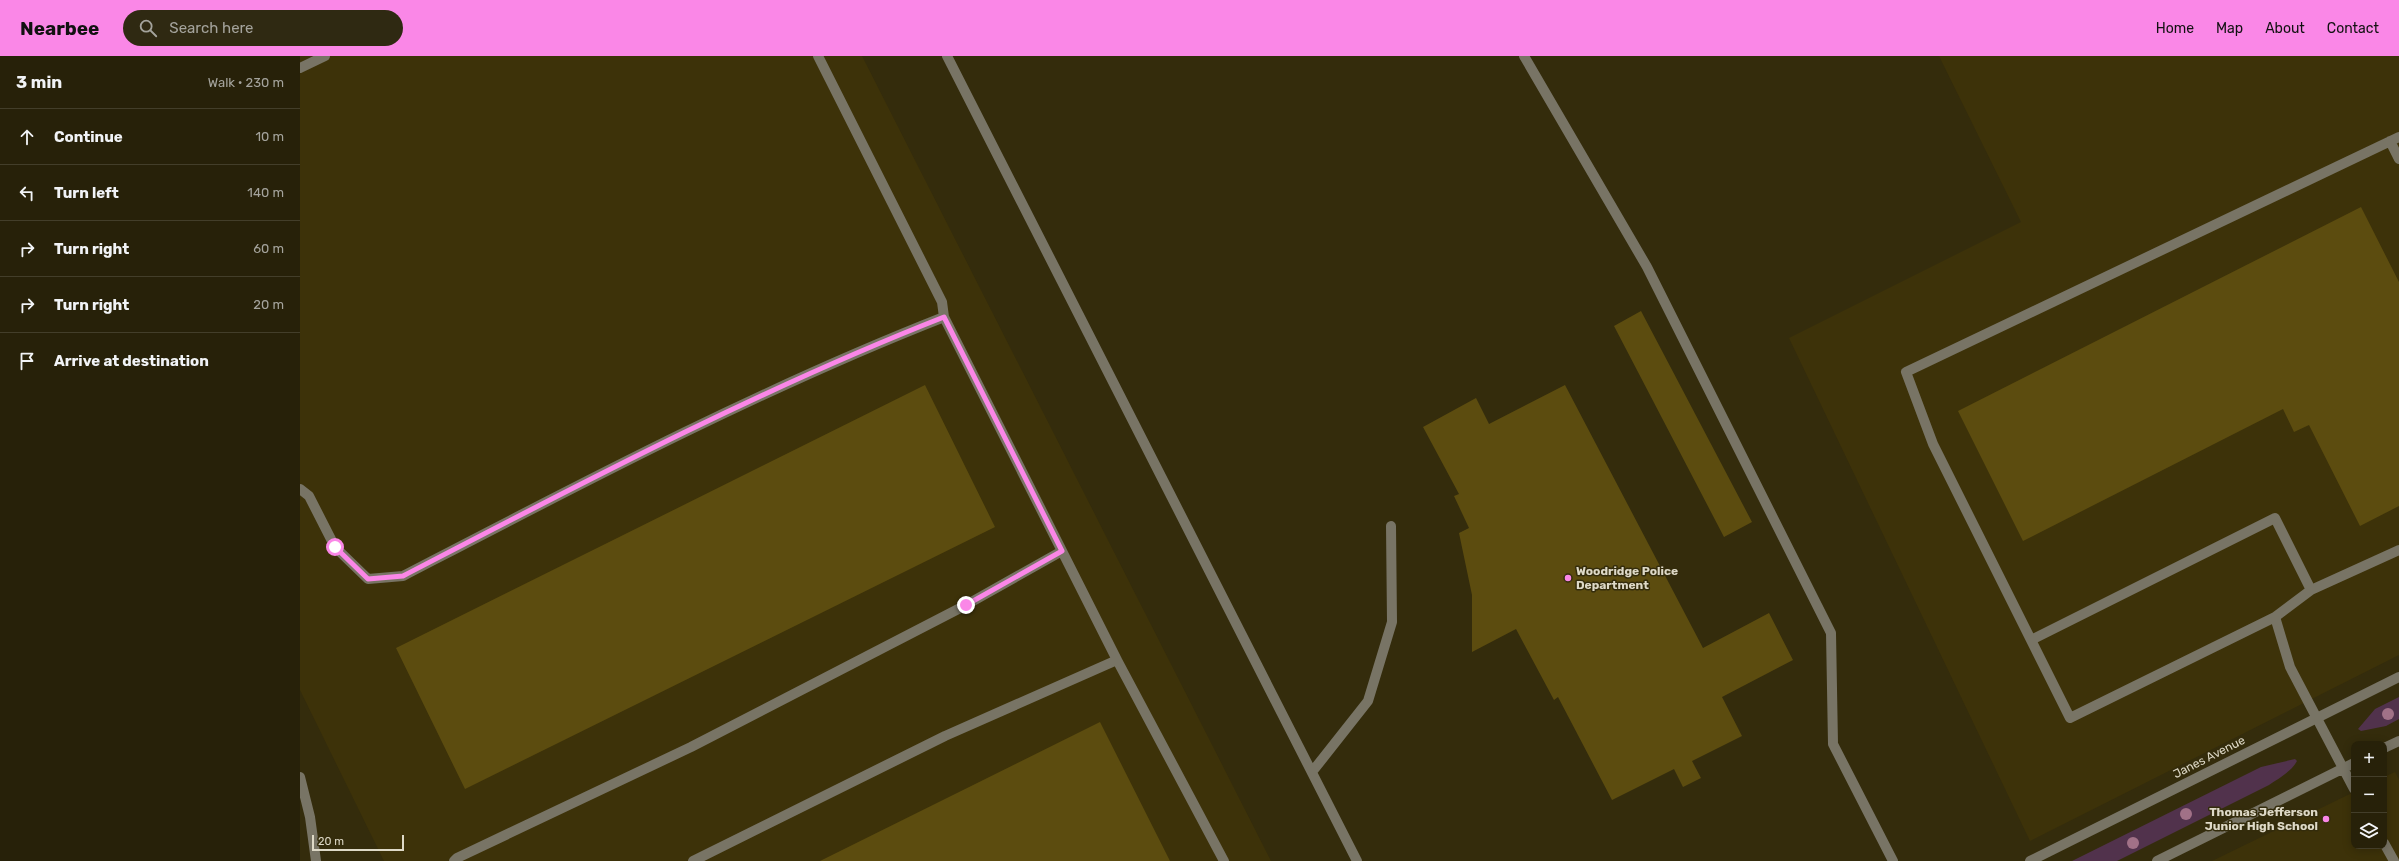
<!DOCTYPE html>
<html lang="en">
<head>
<meta charset="utf-8">
<style>
	:root { --surface:#272109; --page:#2f2912; --text:#f1f3f6; --muted:#a4a39c; --line:#433e2a; --accent:#fa87e7 }
	body { margin:0; font-family:Rubik,sans-serif; background:var(--page); color:var(--text) }
	.controls { position:absolute; right:12px; bottom:12px; display:grid; overflow:hidden; border-radius:8px; box-shadow:0 2px 10px #0003 }
	.controls button { width:36px; height:36px; display:grid; place-items:center; padding:0; border:0; border-bottom:1px solid var(--line); background:var(--surface); color:var(--text); font:20px sans-serif }
	.scale { position:absolute; left:12px; bottom:10px; width:92px; box-sizing:border-box; padding-left:4px; border:2px solid #ded9c7; border-top:0; font-size:11px; line-height:14px; white-space:nowrap; color:#ded9c7; -webkit-text-stroke:3px #342c0c; paint-order:stroke }
	.stop { position:absolute; width:12px; height:12px; margin:-9px; border:3px solid #fa87e7; border-radius:50%; background:#fff }
	.stop.end { background:#fa87e7; border-color:#fff; box-shadow:0 1px 4px #0008 }
	.list { margin:0; padding:0; list-style:none }
	h2 { display:flex; justify-content:space-between; align-items:center; height:52px; margin:0; padding:0 16px; font-size:17px }
	h2 small { font-size:13px; font-weight:400; color:var(--muted) }
	.list li { display:grid; grid-template-columns:26px 1fr auto; gap:12px; align-items:center; box-sizing:border-box; height:56px; padding:0 16px; border-top:1px solid var(--line) }
	.list b { display:block; font-size:15px; white-space:nowrap }
	.list em { font-size:13px; font-style:normal; color:var(--muted) }
	.icon { flex:none; width:22px; height:22px; fill:none; stroke:currentColor; stroke-width:2; stroke-linecap:round; stroke-linejoin:round }
	.map { position:relative; flex:none; width:2099px; height:805px; overflow:hidden }
	header { display:flex; align-items:center; gap:24px; box-sizing:border-box; height:56px; padding:0 20px; background:var(--accent); color:#111 }
	header strong { font-size:19px }
	nav { display:flex; gap:22px; margin-inline-start:auto; font-size:14px }
	.search { width:280px; height:36px; background:var(--page); display:flex; align-items:center; gap:10px; box-sizing:border-box; padding:0 14px; border-radius:22px; color:var(--muted); font-size:15px }
	main { display:flex }
	aside { flex:1; background:var(--surface) }
	.map>svg:first-child { display:block }
	.built { fill:#3d3209 }
	.green { fill:#51324c }
	.building { fill:#5c4c0f }
	.lines { fill:none; stroke-linecap:round; stroke-linejoin:round }
	.minor { stroke:#787465; stroke-width:10 }
	.tree { fill:#a17187 }
	.route { stroke:#fa87e7; stroke-width:5 }
	.poi-dot { fill:#fa87e7; stroke:#342c0c; stroke-width:1.5 }
	.labels { text-anchor:middle; dominant-baseline:central; stroke-width:3; stroke-linejoin:round; paint-order:stroke }
	.poi-label { font-size:12px; font-weight:bold; fill:#ded9c7; stroke:#342c0c; text-anchor:start }
	.street-label { font-size:12px; fill:#ded9c7; stroke:#342c0c }
</style>
</head>
<body>
<header>
<strong>Nearbee</strong>
<div class="search"><svg class="icon" aria-label="search" viewBox="0 0 24 24"><circle cx="10" cy="10" r="6"/><path d="M15 15l6 6"/></svg>Search here</div>
<nav><a>Home</a><a>Map</a><a>About</a><a>Contact</a></nav>
</header>
<main>
<aside>
<h2>3 min<small>Walk · 230 m</small></h2>
<ul class="list">
<li><svg class="icon" aria-label="ahead" viewBox="0 0 24 24"><path d="M12 20V5M6 11l6-6 6 6"/></svg><div><b>Continue</b></div><em>10 m</em></li>
<li><svg class="icon" aria-label="left" viewBox="0 0 24 24"><path d="M17 20v-9H6M10 6l-5 5 5 5"/></svg><div><b>Turn left</b></div><em>140 m</em></li>
<li><svg class="icon" aria-label="right" viewBox="0 0 24 24"><path d="M7 20v-9h11M14 6l5 5-5 5"/></svg><div><b>Turn right</b></div><em>60 m</em></li>
<li><svg class="icon" aria-label="right" viewBox="0 0 24 24"><path d="M7 20v-9h11M14 6l5 5-5 5"/></svg><div><b>Turn right</b></div><em>20 m</em></li>
<li><svg class="icon" aria-label="arrive" viewBox="0 0 24 24"><path d="M6 21V4h12l-3 4 3 4H6"/></svg><div><b>Arrive at destination</b></div></li>
</ul>
</aside>
<div class="map">
<svg width="2099" height="805" viewBox="0 0 2099 805">
	<rect width="100%" height="100%" fill="#342c0c"/>
	<!-- built -->
	<path class="built" d="M 0,0 L 562,0 L 971,805 L 84,805 L 0,634 Z
		M 1639,0 L 2099,0 L 2099,599 L 1730,785 L 1489,282 L 1721,166 Z
		M 2095,716 L 2099,724 L 2099,805 L 1912,805 L 2054,736 L 2054,790 L 2084,790 L 2084,721 Z"/>
	<!-- green -->
	<path class="green" d="M 2099,641 L 2099,663 L 2086,670 L 2061,675 L 2058,673 L 2075,653 Z
		M 1995,703 L 1997,705 C 1991,716 1979,722 1969,729 L 1817,805 L 1772,805 L 1961,711 Z"/>
	<!-- building -->
	<path class="building" d="M 2061,151 L 2099,226 L 2099,450 L 2060,470 L 2009,369 L 1994,376 L 1983,353 L 1723,485 L 1658,355 Z
		M 1341,255 L 1452,466 L 1424,481 L 1314,270 Z
		M 625,329 L 695,471 L 165,733 L 96,592 Z
		M 1265,329 L 1403,592 L 1469,557 L 1493,604 L 1422,641 L 1442,680 L 1392,705 L 1401,722 L 1383,731 L 1374,713 L 1312,744 L 1258,641 L 1254,644 L 1216,573 L 1172,596 L 1172,539 L 1159,477 L 1169,472 L 1154,440 L 1159,438 L 1123,371 L 1176,342 L 1189,368 Z
		M 800,666 L 870,805 L 520,805 Z"/>
	<g class="lines">
		<!-- minor -->
		<path class="minor" d="M 647,0 L 1057,805
			M 1224,0 L 1347,211 L 1531,577 L 1533,688 L 1593,805
			M 0,12 L 25,0
			M 2090,85 L 2099,103
			M 0,433 L 9,440 L 35,491 L 68,523 L 103,520 C 280,428 458,334 644,261 L 642,246 L 518,0
			M 1975,561 L 2011,534 L 2099,494
			M 1731,584 L 1975,462 L 2011,534
			M 817,604 L 924,805
			M 2084,692 L 2099,685
			M 1012,716 L 1068,645 L 1092,566 L 1091,470
			M 0,721 L 10,761 L 16,805
			M 2054,733 L 1990,611 L 1975,561 L 1770,662 L 1633,388 L 1606,316 L 2099,81
			M 2084,787 L 2094,805
			M 154,805 L 157,802 L 391,691 L 666,549 L 762,495 L 644,261
			M 393,805 L 645,680 L 817,604 L 762,495
			M 1730,805 L 2099,621
			M 1857,805 L 2054,707"/>
	</g>
	<!-- trees -->
	<g class="tree">
		<circle cx="2088" cy="658" r="6"/>
		<circle cx="1886" cy="758" r="6"/>
		<circle cx="1833" cy="787" r="6"/>
	</g>
	<g class="lines">
		<!-- route -->
		<path class="route" d="M 35,491 L 68,523 L 103,520 C 280,428 458,334 644,261 L 762,495 L 666,549"/>
	</g>
	<!-- markers -->
	<g class="poi-dot">
		<circle cx="1268" cy="522" r="4"/>
		<circle cx="2026" cy="763" r="4"/>
	</g>
	<g class="labels">
		<!-- poi labels -->
		<g class="poi-label">
			<text x="1276" y="515">Woodridge Police<tspan x="1276" dy="14">Department</tspan></text>
			<text x="2018" y="756" text-anchor="end">Thomas Jefferson<tspan x="2018" dy="14">Junior High School</tspan></text>
		</g>
		<!-- street labels -->
		<g class="street-label">
			<text transform="translate(1909 701) rotate(-27)">Janes Avenue</text>
		</g>
	</g>
</svg>
<div class="controls">
<button>+</button>
<button>−</button>
<button><svg class="icon" aria-label="layers" viewBox="0 0 24 24"><path d="M12 4l9 5-9 5-9-5zM3 14l9 5 9-5"/></svg></button>
</div>
<div class="scale">20 m</div>
<div class="stop" style="left:35px;top:491px"></div>
<div class="stop end" style="left:666px;top:549px"></div>
</div>
</main>
</body>
</html>
